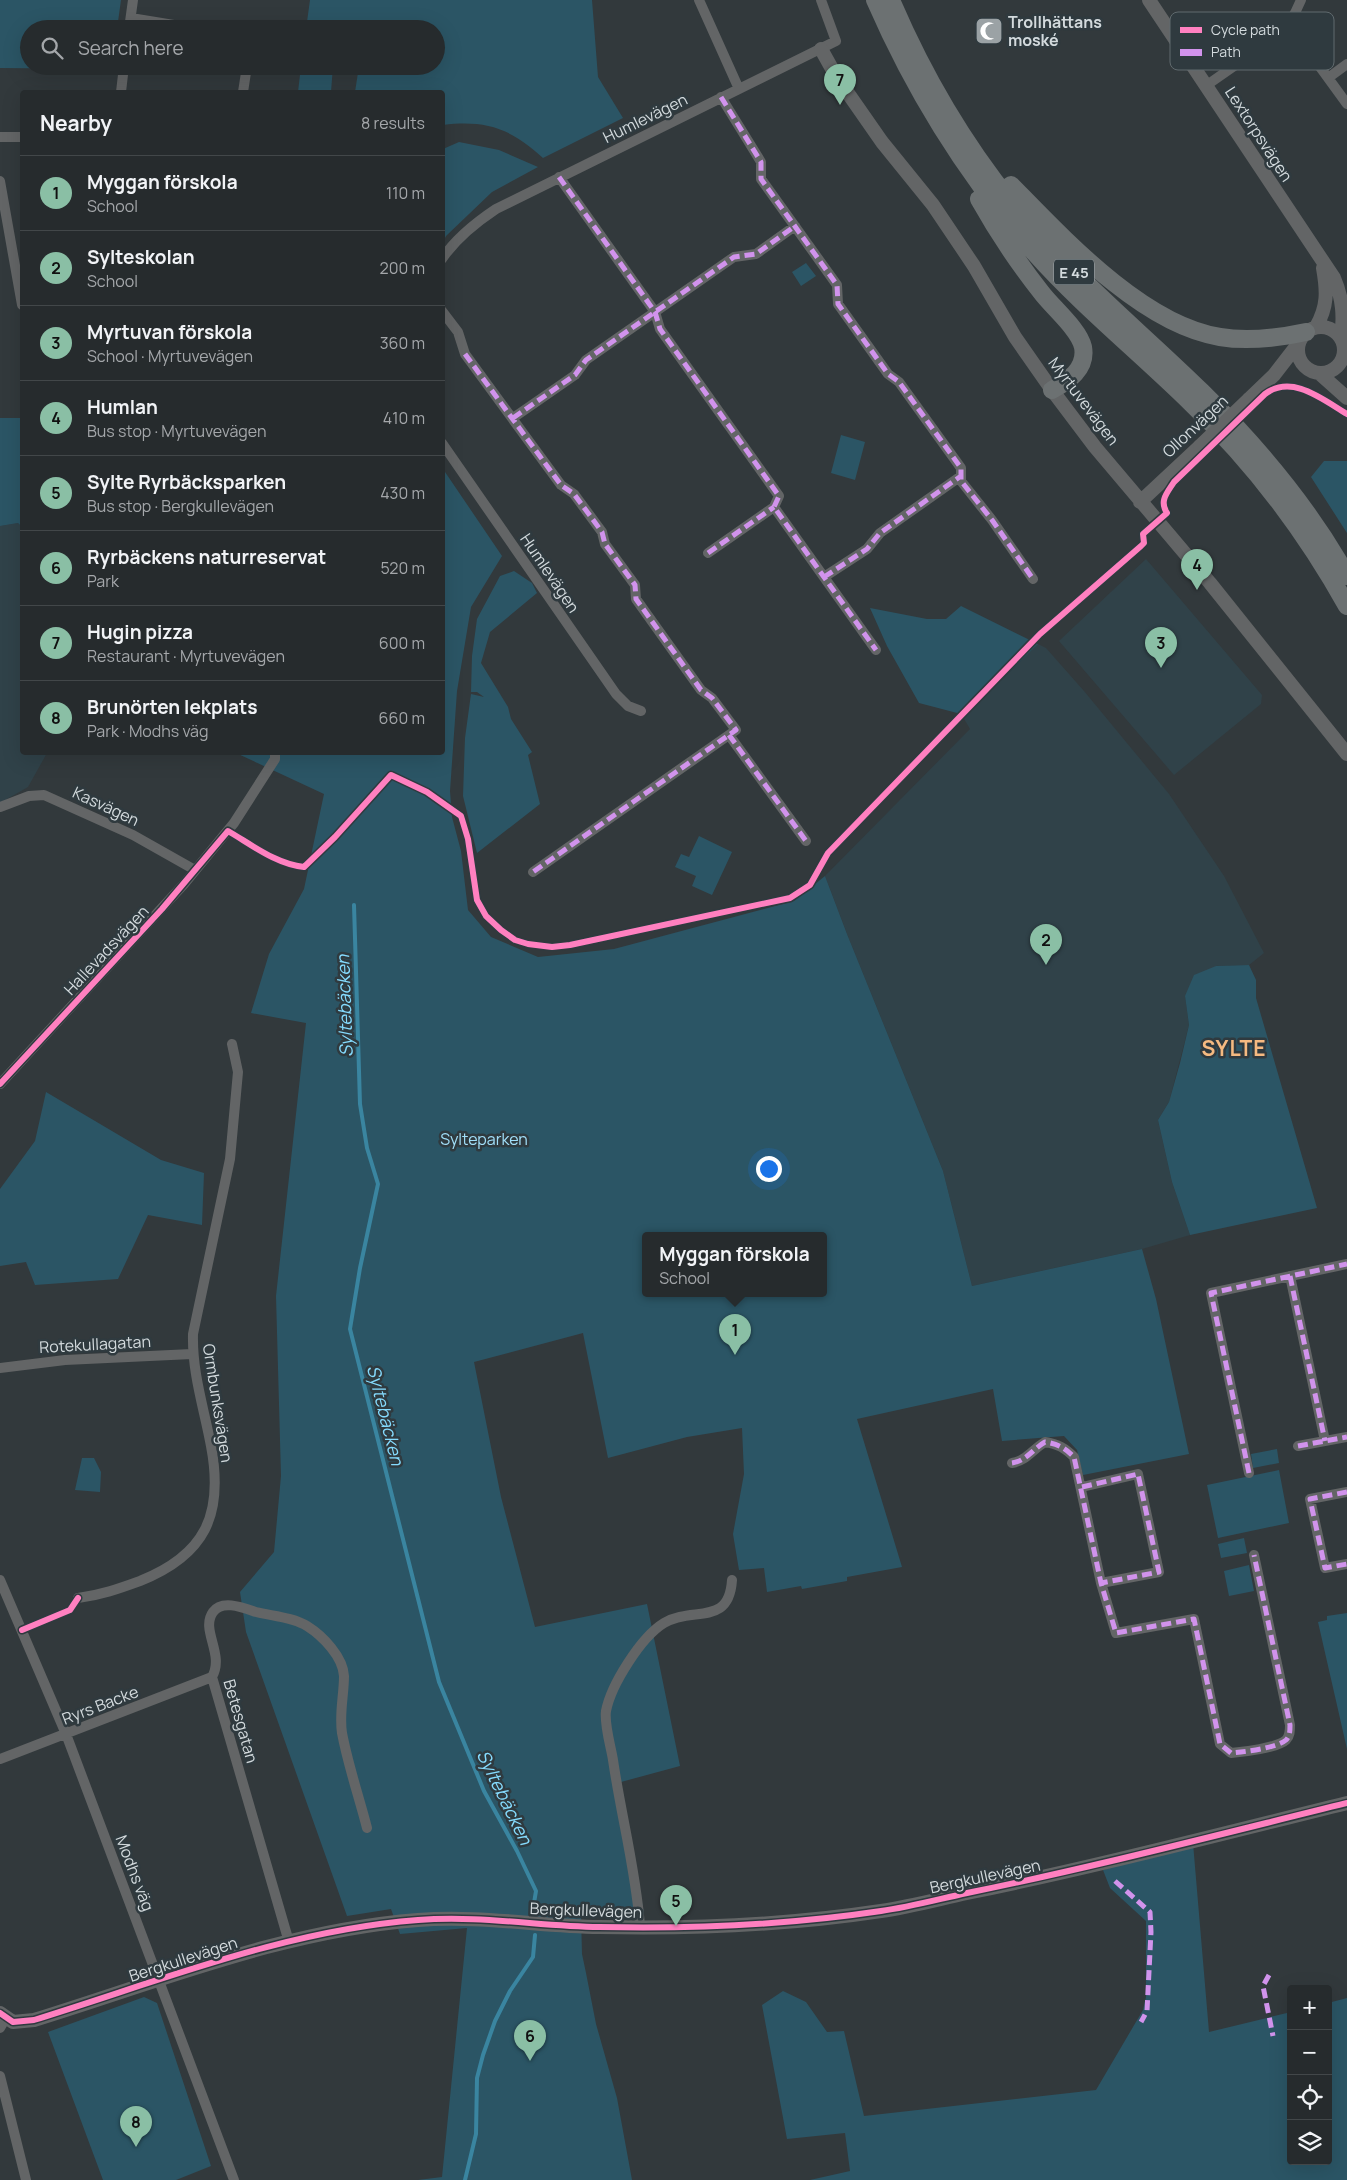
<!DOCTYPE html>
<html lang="en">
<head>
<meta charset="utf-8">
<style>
	:root { --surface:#262b2d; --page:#2e3335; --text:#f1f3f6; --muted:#a4a7aa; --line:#424749; --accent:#8abfa5 }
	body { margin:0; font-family:Manrope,sans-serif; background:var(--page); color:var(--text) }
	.controls { position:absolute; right:15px; bottom:15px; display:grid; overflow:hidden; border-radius:5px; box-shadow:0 5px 20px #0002 }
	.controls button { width:45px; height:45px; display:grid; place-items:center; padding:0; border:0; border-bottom:1px solid var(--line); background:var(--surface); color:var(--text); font:25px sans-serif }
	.you { position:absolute; left:768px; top:1168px; width:18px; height:18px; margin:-12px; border:4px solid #fff; border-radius:50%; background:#1a73e8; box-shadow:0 0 0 8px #1a73e833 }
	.badge { display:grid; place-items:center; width:32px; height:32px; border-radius:50%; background:var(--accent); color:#111; font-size:16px; font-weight:700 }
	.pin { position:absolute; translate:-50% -41px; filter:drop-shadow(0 1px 2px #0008) }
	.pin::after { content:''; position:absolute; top:26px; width:18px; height:15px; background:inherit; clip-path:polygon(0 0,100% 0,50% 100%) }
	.popup { position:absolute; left:642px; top:1232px; width:185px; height:65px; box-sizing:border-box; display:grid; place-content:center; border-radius:5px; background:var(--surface); filter:drop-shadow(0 1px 4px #0005); font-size:16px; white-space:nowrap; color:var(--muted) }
	.popup b { font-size:19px; color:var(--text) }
	.popup::after { content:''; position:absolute; left:50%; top:100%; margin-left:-10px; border:10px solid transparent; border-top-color:var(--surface) }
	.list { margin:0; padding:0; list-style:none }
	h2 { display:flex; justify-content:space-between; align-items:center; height:65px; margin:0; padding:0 20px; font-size:21px }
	h2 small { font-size:16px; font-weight:400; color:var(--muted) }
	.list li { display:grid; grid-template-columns:32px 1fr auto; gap:15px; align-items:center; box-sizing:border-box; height:75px; padding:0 20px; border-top:1px solid var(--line) }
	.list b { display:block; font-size:19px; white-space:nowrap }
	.list p { margin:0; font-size:16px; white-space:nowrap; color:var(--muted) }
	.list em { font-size:16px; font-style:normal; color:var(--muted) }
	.icon { flex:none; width:28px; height:28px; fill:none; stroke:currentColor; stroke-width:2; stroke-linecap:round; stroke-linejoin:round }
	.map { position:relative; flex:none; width:1347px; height:2180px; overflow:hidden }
	.search { position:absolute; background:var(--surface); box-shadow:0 5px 20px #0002; left:20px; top:20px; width:425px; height:55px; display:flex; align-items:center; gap:12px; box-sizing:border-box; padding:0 18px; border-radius:28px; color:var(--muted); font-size:19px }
	.panel { position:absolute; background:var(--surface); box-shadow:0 5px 20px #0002; left:20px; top:90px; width:425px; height:665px; border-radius:5px }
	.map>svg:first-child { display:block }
	.built { fill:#304249 }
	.green { fill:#2b5565; fill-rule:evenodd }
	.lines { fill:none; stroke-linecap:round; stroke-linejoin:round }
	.stream { stroke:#3a85a0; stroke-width:4 }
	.minor { stroke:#636566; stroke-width:10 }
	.tertiary { stroke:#636566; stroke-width:14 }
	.trunk { stroke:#6c7172; stroke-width:18 }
	.tertiary-bridge { stroke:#636566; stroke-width:14 }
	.quiet { stroke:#d193ec; stroke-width:5; stroke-dasharray:10 5; stroke-linecap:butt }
	.cycleway-casing { stroke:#2f3a3f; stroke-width:9 }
	.cycleway { stroke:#ff80c0; stroke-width:6 }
	.labels { text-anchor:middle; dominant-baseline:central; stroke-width:5; stroke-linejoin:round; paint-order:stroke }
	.shield { fill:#2f3a3f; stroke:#a2aaae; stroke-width:1 }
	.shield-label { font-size:15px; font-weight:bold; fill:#d3dadd }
	.poi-label { font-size:16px; font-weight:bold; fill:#d3dadd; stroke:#2f3a3f; text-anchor:start }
	.street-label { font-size:16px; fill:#d3dadd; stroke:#2f3a3f }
	.park-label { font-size:16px; fill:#a1dff9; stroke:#2f3a3f }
	.water-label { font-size:18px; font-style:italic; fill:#85dbfe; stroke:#2f3a3f }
	.district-label { font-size:21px; font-weight:bold; letter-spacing:1px; fill:#f5ba81; stroke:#2f3a3f }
	.key { fill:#2f3a3f; stroke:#606a6e; stroke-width:1 }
	.key-label { font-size:14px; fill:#d3dadd }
</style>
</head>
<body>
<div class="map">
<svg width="1347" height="2180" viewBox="0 0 1347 2180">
	<rect width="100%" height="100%" fill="#32393c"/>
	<!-- built -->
	<path class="built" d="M 18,523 L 22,527 L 22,752 L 47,753 L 28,787 L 0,803 L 0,526 Z
		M 1146,559 L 1262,695 L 1261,704 L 1174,775 L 1059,641 Z
		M 1038,644 L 1046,648 L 1084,691 L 1169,794 L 1224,876 L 1264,953 L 1249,965 L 1216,966 L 1185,996 L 1189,1025 L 1169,1102 L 1158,1120 L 1172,1182 L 1190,1235 L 1142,1249 L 972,1286 L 943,1171 L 847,934 L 825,876 L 970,729 L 963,717 Z"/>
	<!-- green -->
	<path class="green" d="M 0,0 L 121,0 L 117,29 L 29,29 L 29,66 L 111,66 L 111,69 L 0,68 Z
		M 310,0 L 592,0 L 598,77 L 623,118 L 543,158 C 511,128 485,120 443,125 L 442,92 L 355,92 L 359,66 L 436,66 L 436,29 L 306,29 Z
		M 301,66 L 333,66 L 331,92 L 298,92 Z
		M 459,142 L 499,150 L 538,167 L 492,192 L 446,236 L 443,242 L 443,149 Z
		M 806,263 L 816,276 L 801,286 L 792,272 Z
		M 0,418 L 22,418 L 22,527 L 18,523 L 0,526 Z
		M 841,435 L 865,442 L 855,480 L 831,473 Z
		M 1324,461 L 1347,461 L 1347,533 L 1311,477 Z
		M 443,469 L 502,556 L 471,607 L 457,691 L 450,791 L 452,817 L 461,851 L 468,910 L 491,937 L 538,957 L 614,949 L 794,901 L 825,876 L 847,934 L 943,1171 L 972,1286 L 1142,1249 L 1156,1299 L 1189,1454 L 1083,1475 L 1077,1450 L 1064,1436 L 1002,1441 L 993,1389 L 857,1419 L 902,1567 L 847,1577 L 847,1581 L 802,1589 L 801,1586 L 767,1592 L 764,1568 L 739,1570 L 733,1534 L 744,1474 L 742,1428 L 687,1437 L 608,1458 L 583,1333 L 474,1362 L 501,1497 L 535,1627 L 647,1604 L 680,1766 L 621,1782 L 644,1914 L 581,1916 L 582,1954 L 586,1973 L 596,2024 L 617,2098 L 632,2180 L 418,2180 L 442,2177 L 467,1928 L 400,1934 L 391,1909 L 347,1916 L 246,1632 L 240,1592 L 274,1552 L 281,1476 L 276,1296 L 306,1023 L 251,1013 L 269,954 L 304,889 L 324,794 L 236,753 L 442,752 ZM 646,1236 L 824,1236 L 824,1294 L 646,1294 Z
		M 514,571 L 532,583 L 537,593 L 490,632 L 481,663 L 508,707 L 511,719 L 532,752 L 528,755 L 540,804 L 477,853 L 463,796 L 465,738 L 471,694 L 484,697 L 477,692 L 471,692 L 472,656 L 477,619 L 500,576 Z
		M 961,606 L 1038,644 L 963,717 L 961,714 L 919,703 L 887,646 L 870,608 L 927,619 L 946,619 Z
		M 699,836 L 732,852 L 712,895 L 692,886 L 696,876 L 675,867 L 681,854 L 689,857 Z
		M 1249,965 L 1256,980 L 1256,998 L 1317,1208 L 1190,1235 L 1172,1182 L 1158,1120 L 1169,1102 L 1180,1063 L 1189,1025 L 1185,996 L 1194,975 L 1216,966 Z
		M 46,1092 L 161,1160 L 204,1173 L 202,1225 L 148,1215 L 118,1279 L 35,1285 L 26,1262 L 0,1266 L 0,1189 L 35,1141 Z
		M 1277,1449 L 1279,1463 L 1253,1468 L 1251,1454 Z
		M 82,1458 L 94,1458 L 101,1472 L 100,1492 L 75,1490 Z
		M 1279,1470 L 1289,1523 L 1218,1538 L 1207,1485 Z
		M 1244,1538 L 1247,1553 L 1221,1558 L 1218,1544 Z
		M 1249,1565 L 1254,1591 L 1229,1596 L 1224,1571 Z
		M 1347,1613 L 1347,1749 L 1318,1622 L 1327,1620 L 1327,1616 Z
		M 1193,1843 L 1209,2032 L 1291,2012 L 1291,2161 L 1328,2161 L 1328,2003 L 1347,1998 L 1347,2180 L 810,2180 L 850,2171 L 845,2133 L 787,2139 L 762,2005 L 783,1991 L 806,2002 L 827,2032 L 844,2031 L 864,2116 L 1096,2090 L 1143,2010 L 1146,1997 L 1146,1921 L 1110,1888 L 1103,1870 Z
		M 144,1997 L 157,2003 L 211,2166 L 176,2180 L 103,2180 L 48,2032 Z"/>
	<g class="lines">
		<!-- stream -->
		<path class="stream" d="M 354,905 L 360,1104 L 367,1148 L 378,1184 L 360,1268 L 350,1329 L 439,1682 L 484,1791 L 517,1851 L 536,1891 L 533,1909
			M 465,2180 L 476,2134 L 477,2078 L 483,2055 L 495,2021 L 510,1991 L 533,1957 L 535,1935"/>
		<!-- minor -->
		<path class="minor" d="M 699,0 L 739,89
			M 131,18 L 198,29
			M 1287,26 L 1299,38 L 1347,104
			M 129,29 L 133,0
			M 1328,78 L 1347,64
			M 1207,85 L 1283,32 L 1295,13 L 1301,0
			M 121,92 L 124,66
			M 243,92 L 247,66
			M 721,97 L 761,162 L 761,179 L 837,285 L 838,304 L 888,374 L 899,382 L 961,468 L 961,481 L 992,520 L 1033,579
			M 0,137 L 22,137
			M 559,177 L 655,312 L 660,329 L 779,496 L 774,507 L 876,650
			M 0,181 L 22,305
			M 442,259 C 456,238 475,223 496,209 L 836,41 L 821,0
			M 442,311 L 458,332 L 465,354 L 561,485 L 574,494 L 602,532 L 605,544 L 635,585 L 636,599 L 701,690 L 712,698 L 736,730 L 533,872
			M 513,418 L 575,375 L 586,360 L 734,257 L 756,254 L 795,226
			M 442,443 L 616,694 L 628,706 L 641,711
			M 708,553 L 774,507
			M 824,577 L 867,549 L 880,533 L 961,476
			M 729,735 L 806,841
			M 0,807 L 29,796 L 44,795 L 133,835 L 195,870
			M 0,1084 L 184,884 L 234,823 L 275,759 L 275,752
			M 1290,1276 L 1325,1441
			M 0,1368 L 65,1360 L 192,1354
			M 1298,1446 L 1347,1437
			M 1012,1463 C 1026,1461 1033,1449 1045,1442 C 1058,1444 1065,1448 1074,1457 L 1101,1583 L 1116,1633 L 1194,1619 L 1220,1744 L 1231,1753 C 1243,1752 1277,1748 1286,1740 C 1290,1736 1290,1731 1290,1725 L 1254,1555
			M 1249,1473 L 1211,1293 L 1347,1264
			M 1082,1487 L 1138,1474 L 1159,1572 L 1101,1583
			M 1347,1492 L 1310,1499 L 1325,1568 L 1347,1564
			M 0,1580 L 66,1734 L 234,2180
			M 78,1598 C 101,1595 118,1589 140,1581 C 205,1555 224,1515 211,1446 C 204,1408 192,1373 193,1334 L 230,1159 L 238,1072 L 232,1044
			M 0,1759 L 212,1677
			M 640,1926 C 636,1871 621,1815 613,1760 C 611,1747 604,1724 606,1711 C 611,1685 641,1637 664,1623 C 693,1606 729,1627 732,1580
			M 289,1942 L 212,1677 C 225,1654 200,1630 213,1612 C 222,1599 244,1608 256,1612 C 272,1616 293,1617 307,1626 C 323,1636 343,1657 344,1676 C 344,1695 339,1714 342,1733 C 348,1765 359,1797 367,1828
			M 0,2028 L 6,2018
			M 0,2076 L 26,2180"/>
		<!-- tertiary -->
		<path class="tertiary" d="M 1149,0 L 1334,278 C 1343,299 1344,317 1341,339
			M 821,49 L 836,76 L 882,142 L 933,205 L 974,266 L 1015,337 L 1052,390 L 1095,447 L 1210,583 L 1347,754
			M 1316,327 C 1328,306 1327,291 1323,268
			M1298 350a23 23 0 1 1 46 0a23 23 0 1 1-46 0Z
			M 1319,373 L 1347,398
			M 1249,399 L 1274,375 L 1298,344
			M 1140,502 L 1200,446
			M 0,2013 L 13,2022 L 34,2020 C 160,1981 286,1930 418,1920 C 478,1915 539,1926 599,1927 C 693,1929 788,1925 881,1911 C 910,1907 939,1899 967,1893 C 1095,1867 1221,1834 1347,1803"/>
		<!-- trunk -->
		<path class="trunk" d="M 875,0 C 915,92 967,176 1034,252 C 1082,306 1139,352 1191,403 C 1253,462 1305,531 1347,606
			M 891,0 C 929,89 981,173 1047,244 C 1096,296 1151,342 1202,392 C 1258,447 1309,508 1347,576
			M 1011,185 C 1064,239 1143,325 1220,337 C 1249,342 1278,338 1306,332
			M 979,199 C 997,231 1018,263 1041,292 C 1052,307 1079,329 1083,347 C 1087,369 1068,381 1052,390"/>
		<!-- tertiary-bridge -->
		<path class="tertiary-bridge" d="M 1200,446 L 1249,399"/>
		<!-- quiet -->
		<path class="quiet" d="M 721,97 L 761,162 L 761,179 L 837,285 L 838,304 L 888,374 L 899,382 L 961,468 L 961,481 L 992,520 L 1033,579
			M 559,177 L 655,312 L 660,329 L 779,496 L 774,507 L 876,650
			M 465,354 L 561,485 L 574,494 L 602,532 L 605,544 L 635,585 L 636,599 L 701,690 L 712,698 L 736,730 L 533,872
			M 513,418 L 575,375 L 586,360 L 734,257 L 756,254 L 795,226
			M 708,553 L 774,507
			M 824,577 L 867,549 L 880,533 L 961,476
			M 729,735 L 806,841
			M 1290,1276 L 1325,1441
			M 1298,1446 L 1347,1437
			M 1012,1463 C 1026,1461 1033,1449 1045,1442 C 1058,1444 1065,1448 1074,1457 L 1101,1583 L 1116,1633 L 1194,1619 L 1220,1744 L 1231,1753 C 1243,1752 1277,1748 1286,1740 C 1290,1736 1290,1731 1290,1725 L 1254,1555
			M 1249,1473 L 1211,1293 L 1347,1264
			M 1082,1487 L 1138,1474 L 1159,1572 L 1101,1583
			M 1347,1492 L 1310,1499 L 1325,1568 L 1347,1564
			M 1115,1881 L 1150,1912 L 1151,1932 L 1147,2011 L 1141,2022
			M 1269,1975 L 1263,1986 L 1273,2036"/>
		<defs>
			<path id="cycleway" d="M 0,1084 L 162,909 L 228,831 C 252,845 276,864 304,867 L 335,837 L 391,775 L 427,792 L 461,816 L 468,839 L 477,900 L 486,916 L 501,930 L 515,940 L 528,944 L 552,947 L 570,945 L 790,898 L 810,885 L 828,853 L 1040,634 L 1141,546 L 1144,543 L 1143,534 L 1167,513 C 1159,501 1167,493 1174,482 L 1265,394 C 1292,374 1322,399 1347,414
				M 22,1630 L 70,1610 L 78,1598
				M 0,2013 L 13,2022 L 34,2020 C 160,1981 286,1930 418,1920 C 478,1915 539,1926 599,1927 C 693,1929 788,1925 881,1911 C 910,1907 939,1899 967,1893 C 1095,1867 1221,1834 1347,1803"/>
		</defs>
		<!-- cycleway casing -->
		<use href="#cycleway" class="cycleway-casing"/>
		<!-- cycleway -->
		<use href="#cycleway" class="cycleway"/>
	</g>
	<!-- icons -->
	<defs>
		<symbol id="mosque-square" viewBox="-11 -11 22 22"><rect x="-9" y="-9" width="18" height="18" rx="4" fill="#9ba2a5" stroke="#2f3a3f"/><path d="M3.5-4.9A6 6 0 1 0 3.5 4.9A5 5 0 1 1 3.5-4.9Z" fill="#fff"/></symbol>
	</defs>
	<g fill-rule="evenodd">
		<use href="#mosque-square" x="973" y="15" width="32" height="32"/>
	</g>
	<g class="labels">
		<!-- shield labels -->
		<rect class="shield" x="1054" y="259.5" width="40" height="25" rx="4"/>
		<g class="shield-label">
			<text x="1074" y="272">E 45</text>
		</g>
		<!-- poi labels -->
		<g class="poi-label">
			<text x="1008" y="22">Trollhättans<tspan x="1008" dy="18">moské</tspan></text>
		</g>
		<!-- street labels -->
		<g class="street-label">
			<text transform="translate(645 118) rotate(-26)">Humlevägen</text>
			<text transform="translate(1259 134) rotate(57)">Lextorpsvägen</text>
			<text transform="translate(1084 401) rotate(53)">Myrtuvevägen</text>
			<text transform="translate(1195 426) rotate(-43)">Ollonvägen</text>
			<text transform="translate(550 573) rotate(56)">Humlevägen</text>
			<text transform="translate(106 806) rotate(25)">Kasvägen</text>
			<text transform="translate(106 950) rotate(-47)">Hallevadsvägen</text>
			<text transform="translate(95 1344) rotate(-3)">Rotekullagatan</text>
			<text transform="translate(218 1403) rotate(81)">Ormbunksvägen</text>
			<text transform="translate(100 1705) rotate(-21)">Ryrs Backe</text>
			<text transform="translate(241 1721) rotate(74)">Betesgatan</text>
			<text transform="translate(135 1873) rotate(69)">Modhs väg</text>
			<text transform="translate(985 1876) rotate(-12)">Bergkullevägen</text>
			<text transform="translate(586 1910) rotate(2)">Bergkullevägen</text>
			<text transform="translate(183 1959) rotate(-18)">Bergkullevägen</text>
		</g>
		<!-- park labels -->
		<g class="park-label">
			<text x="484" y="1139">Sylteparken</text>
		</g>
		<!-- water labels -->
		<g class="water-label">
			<text transform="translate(344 1006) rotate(-92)">Syltebäcken</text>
			<text transform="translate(386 1415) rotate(76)">Syltebäcken</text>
			<text transform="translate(505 1797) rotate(64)">Syltebäcken</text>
		</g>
		<!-- district labels -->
		<g class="district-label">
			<text x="1234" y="1048">SYLTE</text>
		</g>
	</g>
	<!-- legend -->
	<rect x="1170" y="12" width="164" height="58" rx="8" class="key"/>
	<rect x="1180" y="27" width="22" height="6" fill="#ff80c0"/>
	<rect x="1180" y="49" width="22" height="7" fill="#d193ec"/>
	<g class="key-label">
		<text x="1211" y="35">Cycle path</text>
		<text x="1211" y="57">Path</text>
	</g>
</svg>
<div class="controls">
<button>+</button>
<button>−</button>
<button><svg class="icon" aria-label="locate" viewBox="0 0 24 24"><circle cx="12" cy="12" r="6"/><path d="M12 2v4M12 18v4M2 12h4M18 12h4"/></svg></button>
<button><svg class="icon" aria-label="layers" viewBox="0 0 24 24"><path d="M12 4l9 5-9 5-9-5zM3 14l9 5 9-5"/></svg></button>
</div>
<div class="you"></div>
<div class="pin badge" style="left:735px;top:1355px">1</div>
<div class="popup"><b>Myggan förskola</b>School</div>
<div class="pin badge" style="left:1046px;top:965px">2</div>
<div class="pin badge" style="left:1161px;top:668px">3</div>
<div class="pin badge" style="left:1197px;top:590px">4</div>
<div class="pin badge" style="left:676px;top:1926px">5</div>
<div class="pin badge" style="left:530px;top:2061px">6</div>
<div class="pin badge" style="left:840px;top:105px">7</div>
<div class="pin badge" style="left:136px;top:2147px">8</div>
<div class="search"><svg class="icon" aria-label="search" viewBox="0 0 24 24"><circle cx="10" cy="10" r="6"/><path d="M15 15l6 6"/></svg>Search here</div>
<section class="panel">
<h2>Nearby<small>8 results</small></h2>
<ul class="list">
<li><span class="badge">1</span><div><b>Myggan förskola</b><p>School</p></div><em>110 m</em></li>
<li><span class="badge">2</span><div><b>Sylteskolan</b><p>School</p></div><em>200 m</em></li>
<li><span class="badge">3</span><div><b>Myrtuvan förskola</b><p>School · Myrtuvevägen</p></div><em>360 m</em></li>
<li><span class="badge">4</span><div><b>Humlan</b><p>Bus stop · Myrtuvevägen</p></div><em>410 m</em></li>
<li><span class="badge">5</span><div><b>Sylte Ryrbäcksparken</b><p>Bus stop · Bergkullevägen</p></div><em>430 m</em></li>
<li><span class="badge">6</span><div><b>Ryrbäckens naturreservat</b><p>Park</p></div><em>520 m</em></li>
<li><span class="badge">7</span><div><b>Hugin pizza</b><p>Restaurant · Myrtuvevägen</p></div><em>600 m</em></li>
<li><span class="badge">8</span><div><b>Brunörten lekplats</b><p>Park · Modhs väg</p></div><em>660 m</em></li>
</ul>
</section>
</div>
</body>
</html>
